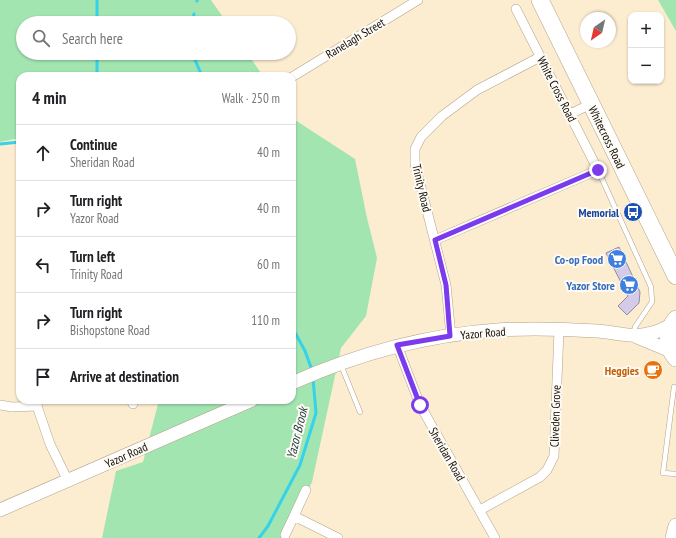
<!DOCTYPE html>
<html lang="en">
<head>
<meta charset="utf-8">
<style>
	:root { --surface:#fff; --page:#f2f2f2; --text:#202124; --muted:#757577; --line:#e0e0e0 }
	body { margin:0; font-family:"PT Sans Narrow",sans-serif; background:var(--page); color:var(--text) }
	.controls { position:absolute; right:12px; top:12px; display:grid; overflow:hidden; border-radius:8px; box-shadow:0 1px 3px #0004 }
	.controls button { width:36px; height:36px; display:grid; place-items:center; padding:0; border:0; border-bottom:1px solid var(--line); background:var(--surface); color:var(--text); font:20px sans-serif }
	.compass { position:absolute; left:580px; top:12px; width:36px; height:36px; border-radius:50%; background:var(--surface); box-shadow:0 1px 3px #0004; rotate:214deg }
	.stop { position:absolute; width:12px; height:12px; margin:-9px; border:3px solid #7c3aed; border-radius:50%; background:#fff }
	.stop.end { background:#7c3aed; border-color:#fff; box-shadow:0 1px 4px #0008 }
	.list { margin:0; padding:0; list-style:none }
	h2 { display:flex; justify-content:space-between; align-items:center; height:52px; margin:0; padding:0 16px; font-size:17px }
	h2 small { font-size:13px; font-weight:400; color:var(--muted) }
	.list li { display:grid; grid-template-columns:26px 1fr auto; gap:12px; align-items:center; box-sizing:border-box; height:56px; padding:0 16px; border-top:1px solid var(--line) }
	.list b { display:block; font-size:15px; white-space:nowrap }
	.list p { margin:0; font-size:13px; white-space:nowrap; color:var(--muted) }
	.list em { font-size:13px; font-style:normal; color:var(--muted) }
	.icon { flex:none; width:22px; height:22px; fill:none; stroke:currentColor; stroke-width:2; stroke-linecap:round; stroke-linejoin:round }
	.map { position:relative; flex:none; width:676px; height:538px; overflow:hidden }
	.search { position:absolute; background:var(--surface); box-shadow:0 1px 3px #0004; left:16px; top:16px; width:280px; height:44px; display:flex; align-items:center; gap:10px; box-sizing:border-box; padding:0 14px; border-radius:22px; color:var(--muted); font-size:15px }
	.panel { position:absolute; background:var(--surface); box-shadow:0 1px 3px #0004; left:16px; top:72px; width:280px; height:332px; border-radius:12px }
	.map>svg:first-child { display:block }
	.green { fill:#a2e5b1 }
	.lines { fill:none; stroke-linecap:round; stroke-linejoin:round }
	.stream { stroke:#36d2e9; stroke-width:3 }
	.building { fill:#d4cbe8; stroke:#948ba6 }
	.lane-casing { stroke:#b3a389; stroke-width:5.5 }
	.street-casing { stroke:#b3a389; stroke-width:10 }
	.secondary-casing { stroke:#b3a389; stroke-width:14 }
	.primary-casing { stroke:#b3a389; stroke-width:16 }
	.highway-casing { stroke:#b3a389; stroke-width:18 }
	.lane { stroke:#fff; stroke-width:4.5 }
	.street { stroke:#fff; stroke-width:9 }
	.secondary { stroke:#fff; stroke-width:13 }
	.primary { stroke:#fff; stroke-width:15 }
	.highway { stroke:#fff; stroke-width:17 }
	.route { stroke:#7c3aed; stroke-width:5 }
	.labels { text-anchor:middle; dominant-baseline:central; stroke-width:4; stroke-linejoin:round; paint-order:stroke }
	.street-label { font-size:12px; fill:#110b04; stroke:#fefbf5 }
	.transit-label { font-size:12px; font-weight:bold; fill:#164399; stroke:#fefbf5; text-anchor:end }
	.shop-label { font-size:12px; font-weight:bold; fill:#366cbe; stroke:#fefbf5; text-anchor:end }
	.food-label { font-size:12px; font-weight:bold; fill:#c56008; stroke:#fefbf5; text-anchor:end }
	.water-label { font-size:13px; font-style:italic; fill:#1e363b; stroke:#fefbf5 }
</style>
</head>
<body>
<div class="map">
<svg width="676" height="538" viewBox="0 0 676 538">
	<rect width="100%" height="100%" fill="#fcecd0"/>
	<!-- green -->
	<path class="green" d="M 0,0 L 211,0 L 227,23 L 23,23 L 23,53 L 247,53 L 263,76 L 20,76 L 20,138 L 0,142 Z
		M 658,0 L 676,0 L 676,31 Z
		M 292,118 L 355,159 L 367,218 L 377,258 L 366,316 L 341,348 L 312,482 L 286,538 L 102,538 L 116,471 L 143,462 L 159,400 L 292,400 Z"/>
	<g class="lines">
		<!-- stream -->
		<path class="stream" d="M 197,1 L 197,0
			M 97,23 L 97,0
			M 192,23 L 194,14
			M 97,53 L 97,76
			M 192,53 L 202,76
			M 0,144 L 20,142
			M 292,327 L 305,351 L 312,370
			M 259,538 L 268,526 L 300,465 L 316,413 L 313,378"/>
	</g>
	<!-- building -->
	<path class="building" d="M 619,247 L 640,292 L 639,303 L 627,315 L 618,306 L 628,296 L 606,253 Z"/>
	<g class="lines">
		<defs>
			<path id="lane" d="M 598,170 L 651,287 L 652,302 L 635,327 L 634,334
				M 341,365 L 360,412
				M 674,387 L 663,473 L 676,474"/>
			<path id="street" d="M 292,77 L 418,0
				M 570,114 L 591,104
				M 435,240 L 598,170 L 516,9
				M 451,336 L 446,285 L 415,164 L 415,149 L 421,137 L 442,116 L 477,90 L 540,57
				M 397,345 L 420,405 L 495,538
				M 38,400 L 37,406 L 50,444 L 68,481
				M 131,400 L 133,404
				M 0,405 L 12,407 L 37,406
				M 480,510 L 540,477 L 547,470 L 554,456 L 559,330
				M 294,516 L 306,490
				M 285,535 L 294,516 L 338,538"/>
			<path id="secondary" d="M 637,337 L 671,351
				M 292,383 C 357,354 426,335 497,330 C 530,328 564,329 597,331 C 615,332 634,339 652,333 C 658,332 665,328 671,325
				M 0,510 L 252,400"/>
			<path id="primary" d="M 673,538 L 676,526"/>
			<path id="highway" d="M 540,0 L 676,276
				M 676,319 C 666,331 666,346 676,358"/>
		</defs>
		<!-- lane casing -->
		<use href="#lane" class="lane-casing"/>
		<!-- street casing -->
		<use href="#street" class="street-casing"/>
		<!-- secondary casing -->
		<use href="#secondary" class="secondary-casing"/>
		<!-- primary casing -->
		<use href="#primary" class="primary-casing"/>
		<!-- highway casing -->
		<use href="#highway" class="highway-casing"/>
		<!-- lane -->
		<use href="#lane" class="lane"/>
		<!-- street -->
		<use href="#street" class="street"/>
		<!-- secondary -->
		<use href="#secondary" class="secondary"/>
		<!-- primary -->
		<use href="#primary" class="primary"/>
		<!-- highway -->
		<use href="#highway" class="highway"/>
	</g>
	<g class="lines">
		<!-- route -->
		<path class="route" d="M 420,405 L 397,345 L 450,336 L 446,285 L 435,240 L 598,170"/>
	</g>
	<!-- icons -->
	<defs>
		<symbol id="bus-disc" viewBox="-11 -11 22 22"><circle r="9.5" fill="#1a4fb4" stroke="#fefbf5"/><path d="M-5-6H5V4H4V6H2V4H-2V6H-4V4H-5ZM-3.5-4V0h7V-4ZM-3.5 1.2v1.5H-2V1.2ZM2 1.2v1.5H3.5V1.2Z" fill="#fff"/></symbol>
		<symbol id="supermarket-disc" viewBox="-11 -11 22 22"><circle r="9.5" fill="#3f7fe0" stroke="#fefbf5"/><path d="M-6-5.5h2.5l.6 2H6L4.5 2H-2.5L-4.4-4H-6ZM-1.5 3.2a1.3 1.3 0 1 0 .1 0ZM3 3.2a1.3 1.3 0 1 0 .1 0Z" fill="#fff"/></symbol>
		<symbol id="cafe-disc" viewBox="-11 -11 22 22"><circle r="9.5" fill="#e8710a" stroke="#fefbf5"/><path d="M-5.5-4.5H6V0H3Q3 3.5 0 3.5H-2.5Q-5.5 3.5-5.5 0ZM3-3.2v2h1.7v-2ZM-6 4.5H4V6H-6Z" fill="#fff"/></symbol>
	</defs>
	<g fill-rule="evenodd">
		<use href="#bus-disc" x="622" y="201" width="22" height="22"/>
		<use href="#supermarket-disc" x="606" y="248" width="22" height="22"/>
		<use href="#supermarket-disc" x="618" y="274" width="22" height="22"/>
		<use href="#cafe-disc" x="642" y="359" width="22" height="22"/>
	</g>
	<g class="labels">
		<!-- street labels -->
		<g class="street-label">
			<text transform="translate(355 38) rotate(-31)">Ranelagh Street</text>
			<text transform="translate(557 89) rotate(63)">White Cross Road</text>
			<text transform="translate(607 137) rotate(64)">Whitecross Road</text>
			<text transform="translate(422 188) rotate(77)">Trinity Road</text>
			<text transform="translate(483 333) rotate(-5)">Yazor Road</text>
			<text transform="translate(555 416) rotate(-88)">Cliveden Grove</text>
			<text transform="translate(447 454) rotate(60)">Sheridan Road</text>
			<text transform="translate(126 455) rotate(-24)">Yazor Road</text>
		</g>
		<!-- transit labels -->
		<g class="transit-label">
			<text x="619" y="212">Memorial</text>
		</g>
		<!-- shop labels -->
		<g class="shop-label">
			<text x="603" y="259">Co-op Food</text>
			<text x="615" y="285">Yazor Store</text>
		</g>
		<!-- food labels -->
		<g class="food-label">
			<text x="639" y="370">Heggies</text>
		</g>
		<!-- water labels -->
		<g class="water-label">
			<text transform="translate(297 433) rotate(-76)">Yazor Brook</text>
		</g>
	</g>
</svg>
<div class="controls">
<button>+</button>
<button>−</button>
</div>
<svg class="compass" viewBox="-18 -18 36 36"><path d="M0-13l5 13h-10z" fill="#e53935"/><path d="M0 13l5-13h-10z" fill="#757577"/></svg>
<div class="stop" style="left:420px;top:405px"></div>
<div class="stop end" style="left:598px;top:170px"></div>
<div class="search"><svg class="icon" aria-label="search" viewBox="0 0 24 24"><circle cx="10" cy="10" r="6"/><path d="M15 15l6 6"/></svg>Search here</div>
<section class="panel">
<h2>4 min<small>Walk · 250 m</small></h2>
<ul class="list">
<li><svg class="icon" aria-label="ahead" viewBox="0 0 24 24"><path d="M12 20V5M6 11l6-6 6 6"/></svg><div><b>Continue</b><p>Sheridan Road</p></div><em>40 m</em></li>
<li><svg class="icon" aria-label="right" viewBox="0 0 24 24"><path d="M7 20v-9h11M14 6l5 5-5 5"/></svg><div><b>Turn right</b><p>Yazor Road</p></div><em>40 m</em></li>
<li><svg class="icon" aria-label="left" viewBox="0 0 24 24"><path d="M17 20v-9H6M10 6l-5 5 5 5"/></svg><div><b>Turn left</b><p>Trinity Road</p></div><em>60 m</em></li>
<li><svg class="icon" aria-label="right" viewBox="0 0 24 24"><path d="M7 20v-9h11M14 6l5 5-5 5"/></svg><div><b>Turn right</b><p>Bishopstone Road</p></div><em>110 m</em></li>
<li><svg class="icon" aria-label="arrive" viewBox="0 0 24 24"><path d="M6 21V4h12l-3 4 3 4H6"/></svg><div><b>Arrive at destination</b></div></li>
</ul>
</section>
</div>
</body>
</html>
